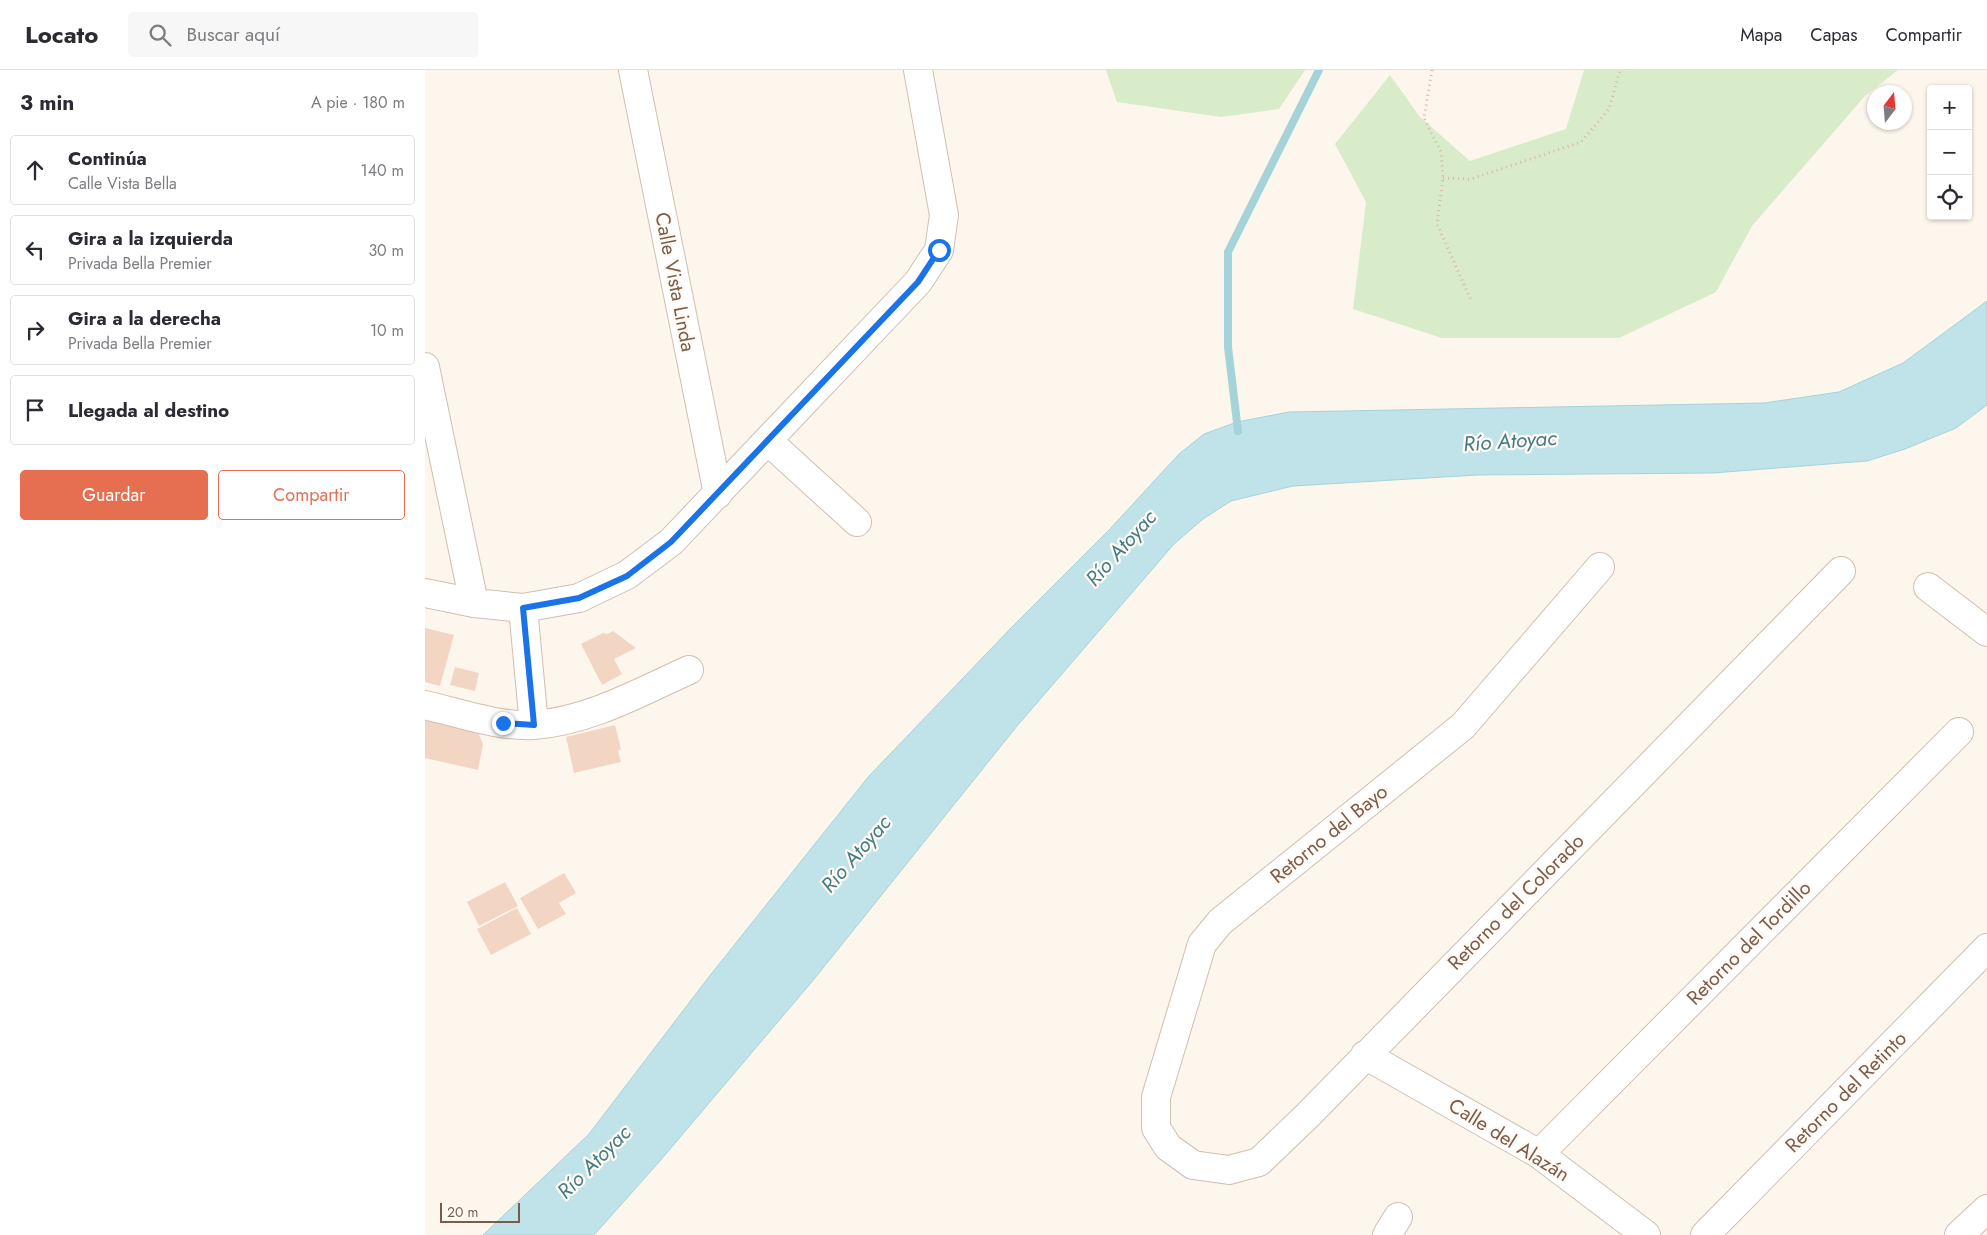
<!DOCTYPE html>
<html lang="es">
<head>
<meta charset="utf-8">
<style>
	:root { --surface:#fff; --page:#f7f7f7; --text:#2b2b33; --muted:#7c7c81; --line:#e1e1e2; --accent:#e76f51 }
	body { margin:0; font-family:Jost,sans-serif; background:var(--page); color:var(--text) }
	.controls { position:absolute; right:15px; top:15px; display:grid; overflow:hidden; border-radius:5px; box-shadow:0 1px 4px #0004 }
	.controls button { width:45px; height:45px; display:grid; place-items:center; padding:0; border:0; border-bottom:1px solid var(--line); background:var(--surface); color:var(--text); font:25px sans-serif }
	.compass { position:absolute; left:1442px; top:15px; width:45px; height:45px; border-radius:50%; background:var(--surface); box-shadow:0 1px 4px #0004; rotate:16deg }
	.scale { position:absolute; left:15px; bottom:12px; width:80px; box-sizing:border-box; padding-left:5px; border:2px solid #7a5c4d; border-top:0; font-size:14px; line-height:18px; white-space:nowrap; color:#7a5c4d; -webkit-text-stroke:4px #fffaf3; paint-order:stroke }
	.stop { position:absolute; width:15px; height:15px; margin:-11px; border:4px solid #1a73e8; border-radius:50%; background:#fff }
	.stop.end { background:#1a73e8; border-color:#fff; box-shadow:0 1px 5px #0008 }
	.list { margin:0; padding:0; list-style:none }
	h2 { display:flex; justify-content:space-between; align-items:center; height:65px; margin:0; padding:0 20px; font-size:21px }
	h2 small { font-size:16px; font-weight:400; color:var(--muted) }
	.list li { display:grid; grid-template-columns:32px 1fr auto; gap:15px; align-items:center; box-sizing:border-box; height:70px; margin:0 10px 10px; padding:0 10px; border:1px solid var(--line); border-radius:5px }
	.list b { display:block; font-size:19px; white-space:nowrap }
	.list p { margin:0; font-size:16px; white-space:nowrap; color:var(--muted) }
	.list em { font-size:16px; font-style:normal; color:var(--muted) }
	.actions { display:flex; gap:10px; padding:15px 20px }
	.actions a { flex:1; padding:11px 0; border:1px solid var(--accent); border-radius:5px; text-align:center; font-size:18px; color:var(--accent) }
	.actions .main { background:var(--accent); color:#fff }
	.icon { flex:none; width:28px; height:28px; fill:none; stroke:currentColor; stroke-width:2; stroke-linecap:round; stroke-linejoin:round }
	.map { position:relative; flex:none; width:1562px; height:1165px; overflow:hidden }
	header { display:flex; align-items:center; gap:30px; box-sizing:border-box; height:70px; padding:0 25px; background:var(--surface); border-bottom:1px solid var(--line) }
	header strong { font-size:24px }
	nav { display:flex; gap:28px; margin-inline-start:auto; font-size:18px }
	.search { width:350px; height:45px; background:var(--page); display:flex; align-items:center; gap:12px; box-sizing:border-box; padding:0 18px; border-radius:5px; color:var(--muted); font-size:19px }
	main { display:flex }
	aside { flex:1; background:var(--surface) }
	.map>svg:first-child { display:block }
	.green { fill:#d8ecc9 }
	.water { fill:#bfe3e8; stroke:#a5d3da }
	.lines { fill:none; stroke-linecap:round; stroke-linejoin:round }
	.stream { stroke:#a5d3da; stroke-width:8 }
	.building { fill:#f3d5c3 }
	.minor-casing { stroke:#d1beb0; stroke-width:30 }
	.path { stroke:#d9b8a5; stroke-width:3; stroke-dasharray:1 4; stroke-linecap:butt }
	.minor { stroke:#fff; stroke-width:28 }
	.route { stroke:#1a73e8; stroke-width:6 }
	.labels { text-anchor:middle; dominant-baseline:central; stroke-width:4.5; stroke-linejoin:round; paint-order:stroke }
	.street-label { font-size:20px; fill:#7a5c4d; stroke:#fffaf3 }
	.water-label { font-size:21px; font-style:italic; fill:#437c86; stroke:#fffaf3 }
</style>
</head>
<body>
<header>
<strong>Locato</strong>
<div class="search"><svg class="icon" aria-label="search" viewBox="0 0 24 24"><circle cx="10" cy="10" r="6"/><path d="M15 15l6 6"/></svg>Buscar aquí</div>
<nav><a>Mapa</a><a>Capas</a><a>Compartir</a></nav>
</header>
<main>
<aside>
<h2>3 min<small>A pie · 180 m</small></h2>
<ul class="list">
<li><svg class="icon" aria-label="ahead" viewBox="0 0 24 24"><path d="M12 20V5M6 11l6-6 6 6"/></svg><div><b>Continúa</b><p>Calle Vista Bella</p></div><em>140 m</em></li>
<li><svg class="icon" aria-label="left" viewBox="0 0 24 24"><path d="M17 20v-9H6M10 6l-5 5 5 5"/></svg><div><b>Gira a la izquierda</b><p>Privada Bella Premier</p></div><em>30 m</em></li>
<li><svg class="icon" aria-label="right" viewBox="0 0 24 24"><path d="M7 20v-9h11M14 6l5 5-5 5"/></svg><div><b>Gira a la derecha</b><p>Privada Bella Premier</p></div><em>10 m</em></li>
<li><svg class="icon" aria-label="arrive" viewBox="0 0 24 24"><path d="M6 21V4h12l-3 4 3 4H6"/></svg><div><b>Llegada al destino</b></div></li>
</ul>
<div class="actions"><a class="main">Guardar</a><a>Compartir</a></div>
</aside>
<div class="map">
<svg width="1562" height="1165" viewBox="0 0 1562 1165">
	<rect width="100%" height="100%" fill="#fdf6ec"/>
	<!-- green -->
	<path class="green" d="M 681,0 L 880,0 L 854,39 L 796,47 L 692,32 Z
		M 1159,0 L 1473,0 L 1440,26 L 1327,156 L 1291,222 L 1194,268 L 1017,268 L 928,239 L 941,132 L 910,74 L 965,5 L 995,47 L 1045,91 L 1141,59 Z"/>
	<!-- water -->
	<path class="water" d="M 1562,231 L 1562,335 L 1531,358 L 1480,379 L 1442,391 L 1288,403 L 1052,405 L 868,416 L 806,431 L 778,449 L 749,474 L 592,656 L 390,908 L 234,1092 L 169,1165 L 58,1165 L 164,1064 L 283,908 L 444,706 L 586,558 L 684,460 L 754,384 L 779,364 L 812,352 L 864,342 L 1339,333 L 1414,322 L 1478,293 Z"/>
	<g class="lines">
		<!-- stream -->
		<path class="stream" d="M 813,361 L 803,277 L 803,182 L 894,0"/>
	</g>
	<!-- building -->
	<path class="building" d="M 0,558 L 29,565 L 15,616 L 0,612 Z
		M 188,561 L 211,578 L 189,589 L 197,604 L 177,615 L 156,574 L 178,563 L 182,564 Z
		M 30,597 L 54,603 L 50,621 L 25,615 Z
		M 0,642 L 56,659 L 54,665 L 58,674 L 53,700 L 0,688 Z
		M 190,655 L 196,679 L 193,681 L 196,692 L 149,703 L 141,667 Z
		M 139,803 L 151,823 L 134,833 L 141,844 L 113,859 L 95,828 Z
		M 80,812 L 93,836 L 54,856 L 42,832 Z
		M 92,838 L 106,864 L 66,885 L 52,859 Z"/>
	<g class="lines">
		<defs>
			<path id="minor" d="M 208,0 L 293,424
				M 0,297 L 49,533
				M 343,371 L 432,452
				M 1175,497 L 1038,656 L 795,852 L 777,874 L 731,1027 L 731,1058 L 743,1077 L 768,1095 L 804,1100 L 834,1092 L 883,1045 L 1416,501
				M 1503,517 L 1562,562
				M 0,523 L 49,533 L 98,538 L 154,528 L 202,505 L 246,472 L 493,212 L 514,180 L 519,145 L 493,0
				M 98,538 L 109,655
				M 0,635 C 35,643 73,657 109,655 C 164,651 215,622 264,600
				M 940,985 L 1114,1084 L 1221,1165
				M 1114,1084 L 1534,662
				M 962,1165 L 973,1147
				M 1280,1165 L 1562,878
				M 1534,1165 L 1562,1139"/>
		</defs>
		<!-- minor casing -->
		<use href="#minor" class="minor-casing"/>
		<!-- path -->
		<path class="path" d="M 1007,0 L 999,48 L 1016,82 L 1018,108 L 1012,154 L 1046,230
			M 1018,108 L 1046,109 L 1156,72 L 1184,39 L 1195,0"/>
		<!-- minor -->
		<use href="#minor" class="minor"/>
	</g>
	<g class="lines">
		<!-- route -->
		<path class="route" d="M 78,653 L 109,655 L 98,538 L 154,528 L 202,506 L 246,472 L 493,212 L 514,180"/>
	</g>
	<g class="labels">
		<!-- street labels -->
		<g class="street-label">
			<text transform="translate(250 212) rotate(79)">Calle Vista Linda</text>
			<text transform="translate(904 764) rotate(-39)">Retorno del Bayo</text>
			<text transform="translate(1091 832) rotate(-45)">Retorno del Colorado</text>
			<text transform="translate(1324 873) rotate(-45)">Retorno del Tordillo</text>
			<text transform="translate(1421 1022) rotate(-45)">Retorno del Retinto</text>
			<text transform="translate(1084 1070) rotate(32)">Calle del Alazán</text>
		</g>
		<!-- water labels -->
		<g class="water-label">
			<text transform="translate(1085 371) rotate(-4)">Río Atoyac</text>
			<text transform="translate(696 478) rotate(-48)">Río Atoyac</text>
			<text transform="translate(431 784) rotate(-49)">Río Atoyac</text>
			<text transform="translate(169 1092) rotate(-45)">Río Atoyac</text>
		</g>
	</g>
</svg>
<div class="controls">
<button>+</button>
<button>−</button>
<button><svg class="icon" aria-label="locate" viewBox="0 0 24 24"><circle cx="12" cy="12" r="6"/><path d="M12 2v4M12 18v4M2 12h4M18 12h4"/></svg></button>
</div>
<svg class="compass" viewBox="-18 -18 36 36"><path d="M0-13l5 13h-10z" fill="#e53935"/><path d="M0 13l5-13h-10z" fill="#7c7c81"/></svg>
<div class="scale">20 m</div>
<div class="stop" style="left:514px;top:180px"></div>
<div class="stop end" style="left:78px;top:653px"></div>
</div>
</main>
</body>
</html>
